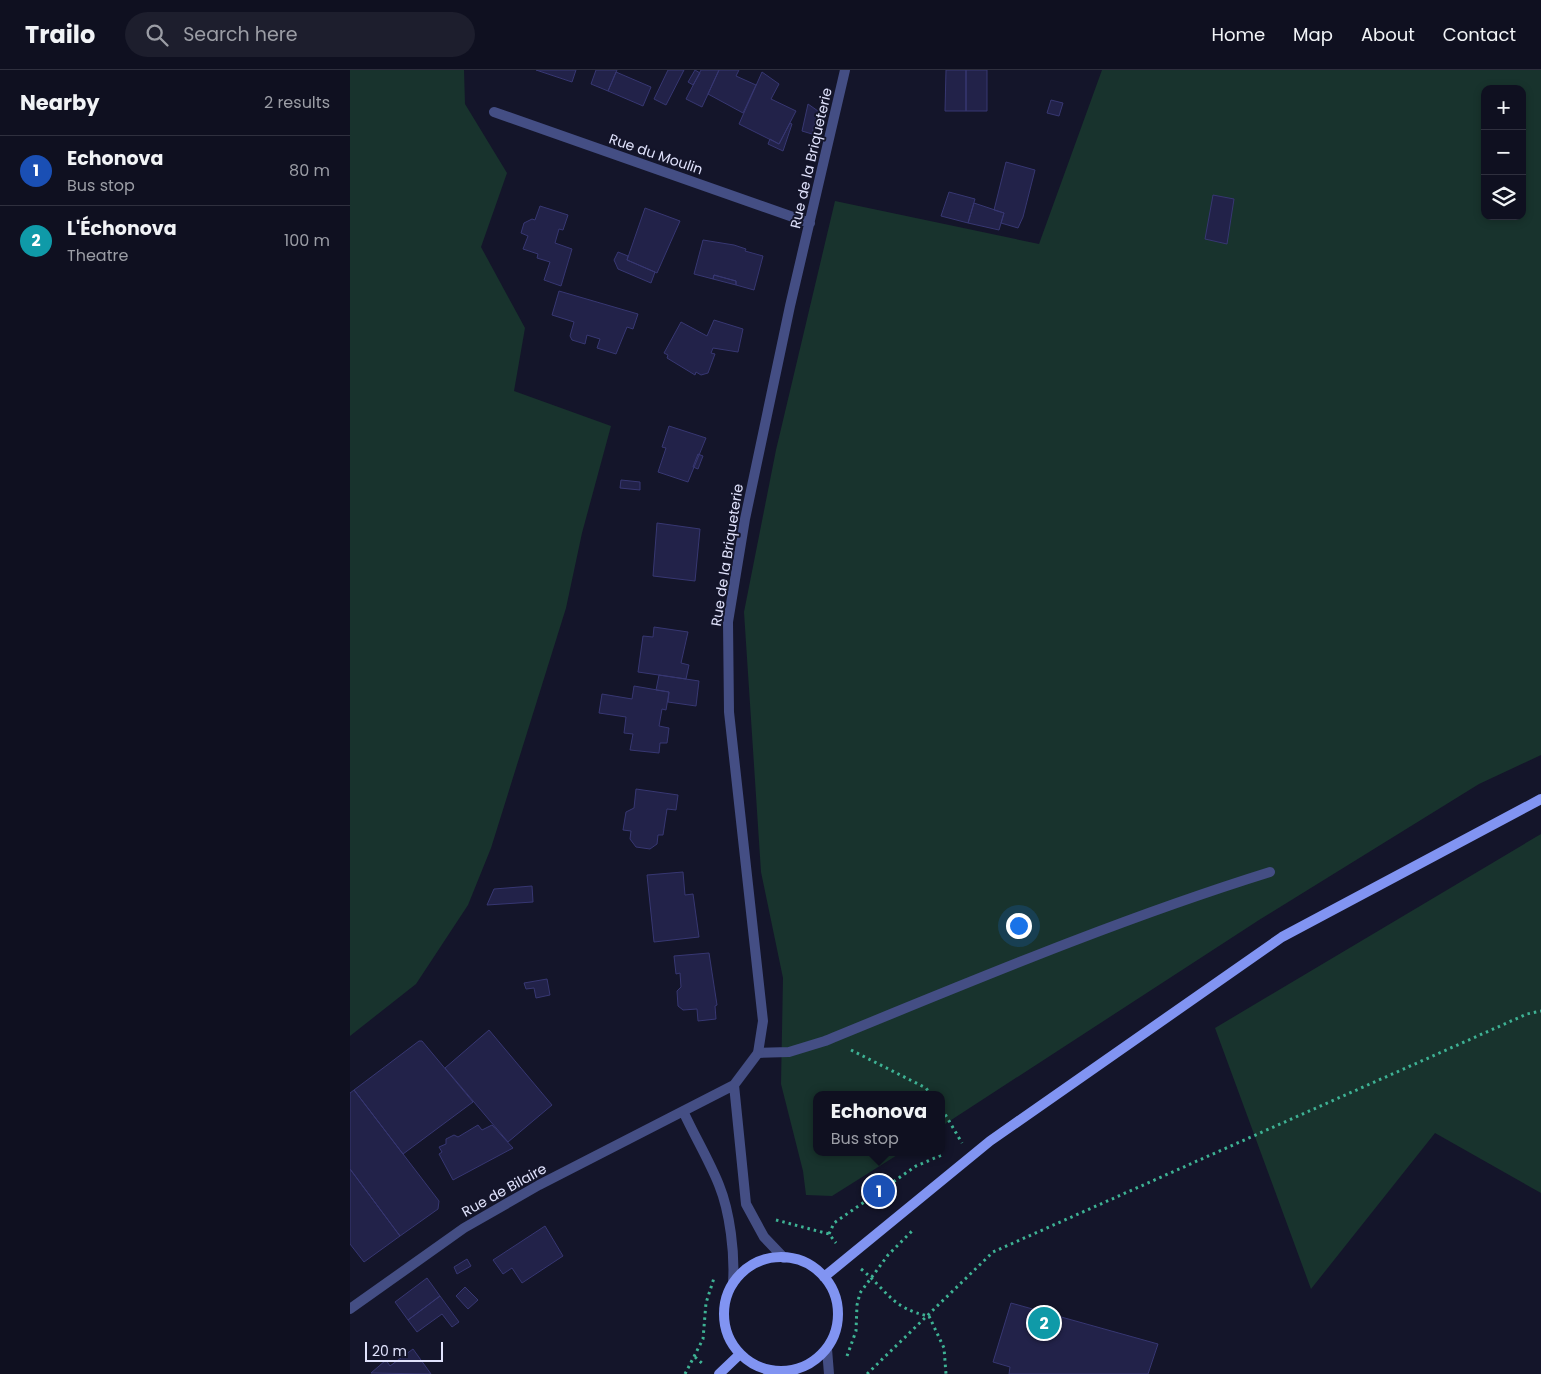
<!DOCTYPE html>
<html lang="en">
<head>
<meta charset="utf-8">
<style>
	:root { --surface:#0f1020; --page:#1d1e2d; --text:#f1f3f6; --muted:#9b9da5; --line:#2f303e; --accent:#b45309 }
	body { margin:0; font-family:Poppins,sans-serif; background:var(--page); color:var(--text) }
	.controls { position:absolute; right:15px; top:15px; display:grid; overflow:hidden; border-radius:10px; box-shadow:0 2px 8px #0003 }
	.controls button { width:45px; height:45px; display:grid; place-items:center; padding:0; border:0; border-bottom:1px solid var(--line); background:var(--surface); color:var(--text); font:25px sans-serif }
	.scale { position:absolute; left:15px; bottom:12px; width:78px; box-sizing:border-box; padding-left:5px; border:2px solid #e0e2fc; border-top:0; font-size:14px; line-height:18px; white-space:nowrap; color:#e0e2fc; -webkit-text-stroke:4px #14152a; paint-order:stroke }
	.you { position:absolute; left:668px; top:855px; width:18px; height:18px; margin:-12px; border:4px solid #fff; border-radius:50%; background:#1a73e8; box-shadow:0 0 0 8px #1a73e833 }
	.badge { display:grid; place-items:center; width:32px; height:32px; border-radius:50%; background:var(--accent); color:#fff; font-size:16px; font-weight:700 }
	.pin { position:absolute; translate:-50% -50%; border:2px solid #fff; box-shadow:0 1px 5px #0006 }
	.popup { position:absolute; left:463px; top:1021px; width:132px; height:65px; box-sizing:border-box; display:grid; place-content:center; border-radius:10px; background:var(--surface); filter:drop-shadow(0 1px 4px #0005); font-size:16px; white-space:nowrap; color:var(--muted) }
	.popup b { font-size:19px; color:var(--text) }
	.popup::after { content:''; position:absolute; left:50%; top:100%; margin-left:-10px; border:10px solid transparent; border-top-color:var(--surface) }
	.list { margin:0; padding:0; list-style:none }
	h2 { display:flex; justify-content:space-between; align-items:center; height:65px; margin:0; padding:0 20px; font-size:21px }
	h2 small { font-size:16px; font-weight:400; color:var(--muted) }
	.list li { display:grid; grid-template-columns:32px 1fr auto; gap:15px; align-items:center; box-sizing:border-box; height:70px; padding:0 20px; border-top:1px solid var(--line) }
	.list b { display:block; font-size:19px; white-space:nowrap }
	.list p { margin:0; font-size:16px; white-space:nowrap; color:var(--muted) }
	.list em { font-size:16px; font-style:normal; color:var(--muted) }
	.icon { flex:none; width:28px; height:28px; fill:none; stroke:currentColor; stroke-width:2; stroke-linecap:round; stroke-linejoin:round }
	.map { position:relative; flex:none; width:1191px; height:1304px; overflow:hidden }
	header { display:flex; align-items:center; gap:30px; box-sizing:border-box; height:70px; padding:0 25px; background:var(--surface); border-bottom:1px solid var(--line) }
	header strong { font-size:24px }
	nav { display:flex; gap:28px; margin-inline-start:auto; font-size:18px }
	.search { width:350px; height:45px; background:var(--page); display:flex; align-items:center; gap:12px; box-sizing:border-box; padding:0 18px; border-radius:28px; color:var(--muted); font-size:19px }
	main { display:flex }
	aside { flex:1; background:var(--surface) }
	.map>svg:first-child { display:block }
	.green { fill:#18332d; fill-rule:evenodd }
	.building { fill:#222249; stroke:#373772 }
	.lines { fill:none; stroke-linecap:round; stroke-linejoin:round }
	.path { stroke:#3eb294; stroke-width:3; stroke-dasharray:2.5 4; stroke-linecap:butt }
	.lane { stroke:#444e84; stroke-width:10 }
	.street { stroke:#444e84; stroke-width:10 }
	.secondary { stroke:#8194f2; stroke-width:10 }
	.labels { text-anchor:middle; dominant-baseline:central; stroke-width:4; stroke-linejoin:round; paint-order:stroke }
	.street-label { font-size:14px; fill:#e0e2fc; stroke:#14152a }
</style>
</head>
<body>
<header>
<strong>Trailo</strong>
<div class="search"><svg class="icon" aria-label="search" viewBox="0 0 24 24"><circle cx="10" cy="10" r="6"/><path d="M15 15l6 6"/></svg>Search here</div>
<nav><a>Home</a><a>Map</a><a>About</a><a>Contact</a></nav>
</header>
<main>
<aside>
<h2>Nearby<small>2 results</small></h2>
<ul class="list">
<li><span class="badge" style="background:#1a4fb4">1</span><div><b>Echonova</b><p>Bus stop</p></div><em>80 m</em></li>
<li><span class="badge" style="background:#0f9aa8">2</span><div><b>L'Échonova</b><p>Theatre</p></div><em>100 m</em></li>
</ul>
</aside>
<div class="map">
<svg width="1191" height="1304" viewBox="0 0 1191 1304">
	<rect width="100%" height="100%" fill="#14152a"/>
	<!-- green -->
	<path class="green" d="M 0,0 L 114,0 L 115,34 L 157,103 L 131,177 L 175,258 L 164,321 L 261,356 L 232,463 L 216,538 L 141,778 L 118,835 L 66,914 L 0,966 Z
		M 752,0 L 1191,0 L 1191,685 L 1129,714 L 909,850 L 592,1056 L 592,1025 L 466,1025 L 466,1082 L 552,1082 L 482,1126 L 456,1125 L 453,1101 L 431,1014 L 433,908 L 411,802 L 394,542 L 426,380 L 485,131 L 689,174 ZM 1135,19 L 1172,19 L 1172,146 L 1135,146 Z
		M 1191,764 L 1191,1123 L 1085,1063 L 961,1219 L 865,958 Z"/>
	<!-- building -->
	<path class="building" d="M 186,0 L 226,0 L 222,12 Z
		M 246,0 L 267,0 L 258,21 L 241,14 Z
		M 318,0 L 334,0 L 316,35 L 304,29 Z
		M 345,0 L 350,3 L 343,15 L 338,12 Z
		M 351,0 L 369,0 L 352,37 L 336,29 Z
		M 369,0 L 389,0 L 386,6 L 406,15 L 393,43 L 358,24 Z
		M 596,0 L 616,0 L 616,41 L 595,41 Z
		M 616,0 L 637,0 L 637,41 L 616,41 Z
		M 266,2 L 301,17 L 293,36 L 258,21 Z
		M 412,2 L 429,14 L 421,29 L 446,41 L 429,74 L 389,54 Z
		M 701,30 L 713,33 L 709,46 L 697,43 Z
		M 458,34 L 468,41 L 462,64 L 452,61 Z
		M 440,53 L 442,54 L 433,81 L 418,74 L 420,69 L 429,74 Z
		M 656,92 L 685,100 L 673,147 L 668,158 L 651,153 L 654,143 L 644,140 Z
		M 599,122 L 625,129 L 618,153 L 591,146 Z
		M 863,125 L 884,129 L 877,174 L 855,169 Z
		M 624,133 L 654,143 L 649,160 L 618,153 Z
		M 190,136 L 218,145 L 213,160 L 209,159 L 205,173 L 222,179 L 211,216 L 194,210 L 200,192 L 187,188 L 188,184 L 173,179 L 178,166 L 171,163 L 174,153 L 182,149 L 185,150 Z
		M 295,138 L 330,151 L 307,203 L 277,190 Z
		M 353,170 L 384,175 L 396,179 L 395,181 L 413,186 L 404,220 L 386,215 L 386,211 L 364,205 L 363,209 L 344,204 Z
		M 268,182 L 278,186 L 277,190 L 305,202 L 301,213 L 268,199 L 264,190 Z
		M 364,205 L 386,211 L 386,215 L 363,209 Z
		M 209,221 L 288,244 L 283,259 L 277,257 L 266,284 L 247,278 L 250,269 L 237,265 L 235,274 L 222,270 L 220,266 L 224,252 L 202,245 Z
		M 364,250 L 393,259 L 388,282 L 363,278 L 361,283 L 365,284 L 358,303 L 351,305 L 346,302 L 345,305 L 317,288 L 318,285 L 314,283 L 331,252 L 357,266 Z
		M 319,356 L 356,368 L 338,412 L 308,402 L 316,378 L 312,377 Z
		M 348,384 L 353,386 L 348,399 L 343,397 Z
		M 271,410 L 290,412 L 290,420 L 270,418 Z
		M 307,453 L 350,459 L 345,511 L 303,506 Z
		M 304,557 L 338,562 L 331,593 L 339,595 L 336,609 L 288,602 L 293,566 L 303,567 Z
		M 309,605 L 349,611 L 346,636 L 318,632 L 319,622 L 306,620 Z
		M 284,616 L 319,622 L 316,640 L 312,639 L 309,656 L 319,658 L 318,666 L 317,673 L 310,673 L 309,683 L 280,680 L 283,664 L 274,663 L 276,647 L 249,643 L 252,624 L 282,629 Z
		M 286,719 L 328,725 L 326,740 L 317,739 L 313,765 L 308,765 L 307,774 L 300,779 L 286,777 L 280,769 L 281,761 L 273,760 L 276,742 L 284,738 Z
		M 333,802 L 335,825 L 343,824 L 349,867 L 304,872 L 297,805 Z
		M 182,816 L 183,832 L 137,835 L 144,819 Z
		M 359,883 L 367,935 L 365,936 L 366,949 L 348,951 L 347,939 L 333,940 L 328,936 L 327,921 L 331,917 L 330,903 L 326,904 L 324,886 Z
		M 197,909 L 200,925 L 186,928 L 184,918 L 176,919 L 174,913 Z
		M 139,960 L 202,1035 L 158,1072 L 95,998 Z
		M 69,971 L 72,971 L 123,1032 L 53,1084 L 4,1020 Z
		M 4,1020 L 89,1131 L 88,1139 L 50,1166 L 0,1099 L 0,1023 Z
		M 128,1055 L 132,1060 L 142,1055 L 163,1078 L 103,1110 L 89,1084 L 92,1082 L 89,1077 L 96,1074 L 96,1069 L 104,1065 L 108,1067 Z
		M 0,1099 L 50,1166 L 14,1192 L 0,1174 Z
		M 195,1156 L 213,1186 L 172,1213 L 162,1198 L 153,1204 L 143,1190 Z
		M 117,1189 L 121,1196 L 107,1204 L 104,1197 Z
		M 77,1208 L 90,1226 L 58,1250 L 45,1232 Z
		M 115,1217 L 128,1230 L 118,1239 L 106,1226 Z
		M 90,1226 L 109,1252 L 102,1257 L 92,1244 L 67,1262 L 58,1250 Z
		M 661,1233 L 808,1274 L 798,1304 L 659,1304 L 660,1297 L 643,1292 Z
		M 63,1279 L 81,1304 L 21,1303 L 36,1290 L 40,1296 Z"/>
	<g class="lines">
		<!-- path -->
		<path class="path" d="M 501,980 L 576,1018 L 581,1025
			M 592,1039 L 612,1073
			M 426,1150 L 479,1164 L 486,1173
			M 479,1164 L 484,1153 L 566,1096 L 592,1085
			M 511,1199 C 537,1220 541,1238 578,1246
			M 579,1246 L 594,1278 L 596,1304
			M 497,1286 L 506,1261 L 507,1235 L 510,1223 L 538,1185 L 564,1159
			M 345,1287 L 354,1295
			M 335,1304 L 353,1269 L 356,1233 L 364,1208
			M 517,1304 L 643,1182 L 1177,944 L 1191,941"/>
		<!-- lane -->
		<path class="lane" d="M 408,983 L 439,982 L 475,971 C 622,911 769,849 920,802"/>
		<!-- street -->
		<path class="street" d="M 144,42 L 460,153
			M 384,1015 L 396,1134 L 414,1167 L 434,1188
			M 334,1043 C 345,1067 359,1090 369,1115 C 380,1142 385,1184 383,1213
			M 0,1239 L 114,1158 L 189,1115 L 384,1015 L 408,983 L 413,951 L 379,642 L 378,552 L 395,449 L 440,236 L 495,0
			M 477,1279 L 479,1304
			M 426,1301 L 429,1304"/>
		<!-- secondary -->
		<path class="secondary" d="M374 1244a57 57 0 1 1 114 0a57 57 0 1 1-114 0Z
			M 474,1207 L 640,1071 L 932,867 L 1191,729
			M 369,1304 L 390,1284"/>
	</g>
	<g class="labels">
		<!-- street labels -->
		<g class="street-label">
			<text transform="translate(306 84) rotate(19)">Rue du Moulin</text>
			<text transform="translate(461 88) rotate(-77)">Rue de la Briqueterie</text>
			<text transform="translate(377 485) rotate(-81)">Rue de la Briqueterie</text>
			<text transform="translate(154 1120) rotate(-29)">Rue de Bilaire</text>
		</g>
	</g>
</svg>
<div class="controls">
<button>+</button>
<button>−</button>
<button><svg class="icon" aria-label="layers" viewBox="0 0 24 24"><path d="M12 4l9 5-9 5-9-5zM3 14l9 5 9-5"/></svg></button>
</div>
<div class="scale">20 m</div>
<div class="you"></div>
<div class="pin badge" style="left:529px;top:1121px;background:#1a4fb4">1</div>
<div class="popup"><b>Echonova</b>Bus stop</div>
<div class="pin badge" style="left:694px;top:1253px;background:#0f9aa8">2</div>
</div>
</main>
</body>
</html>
